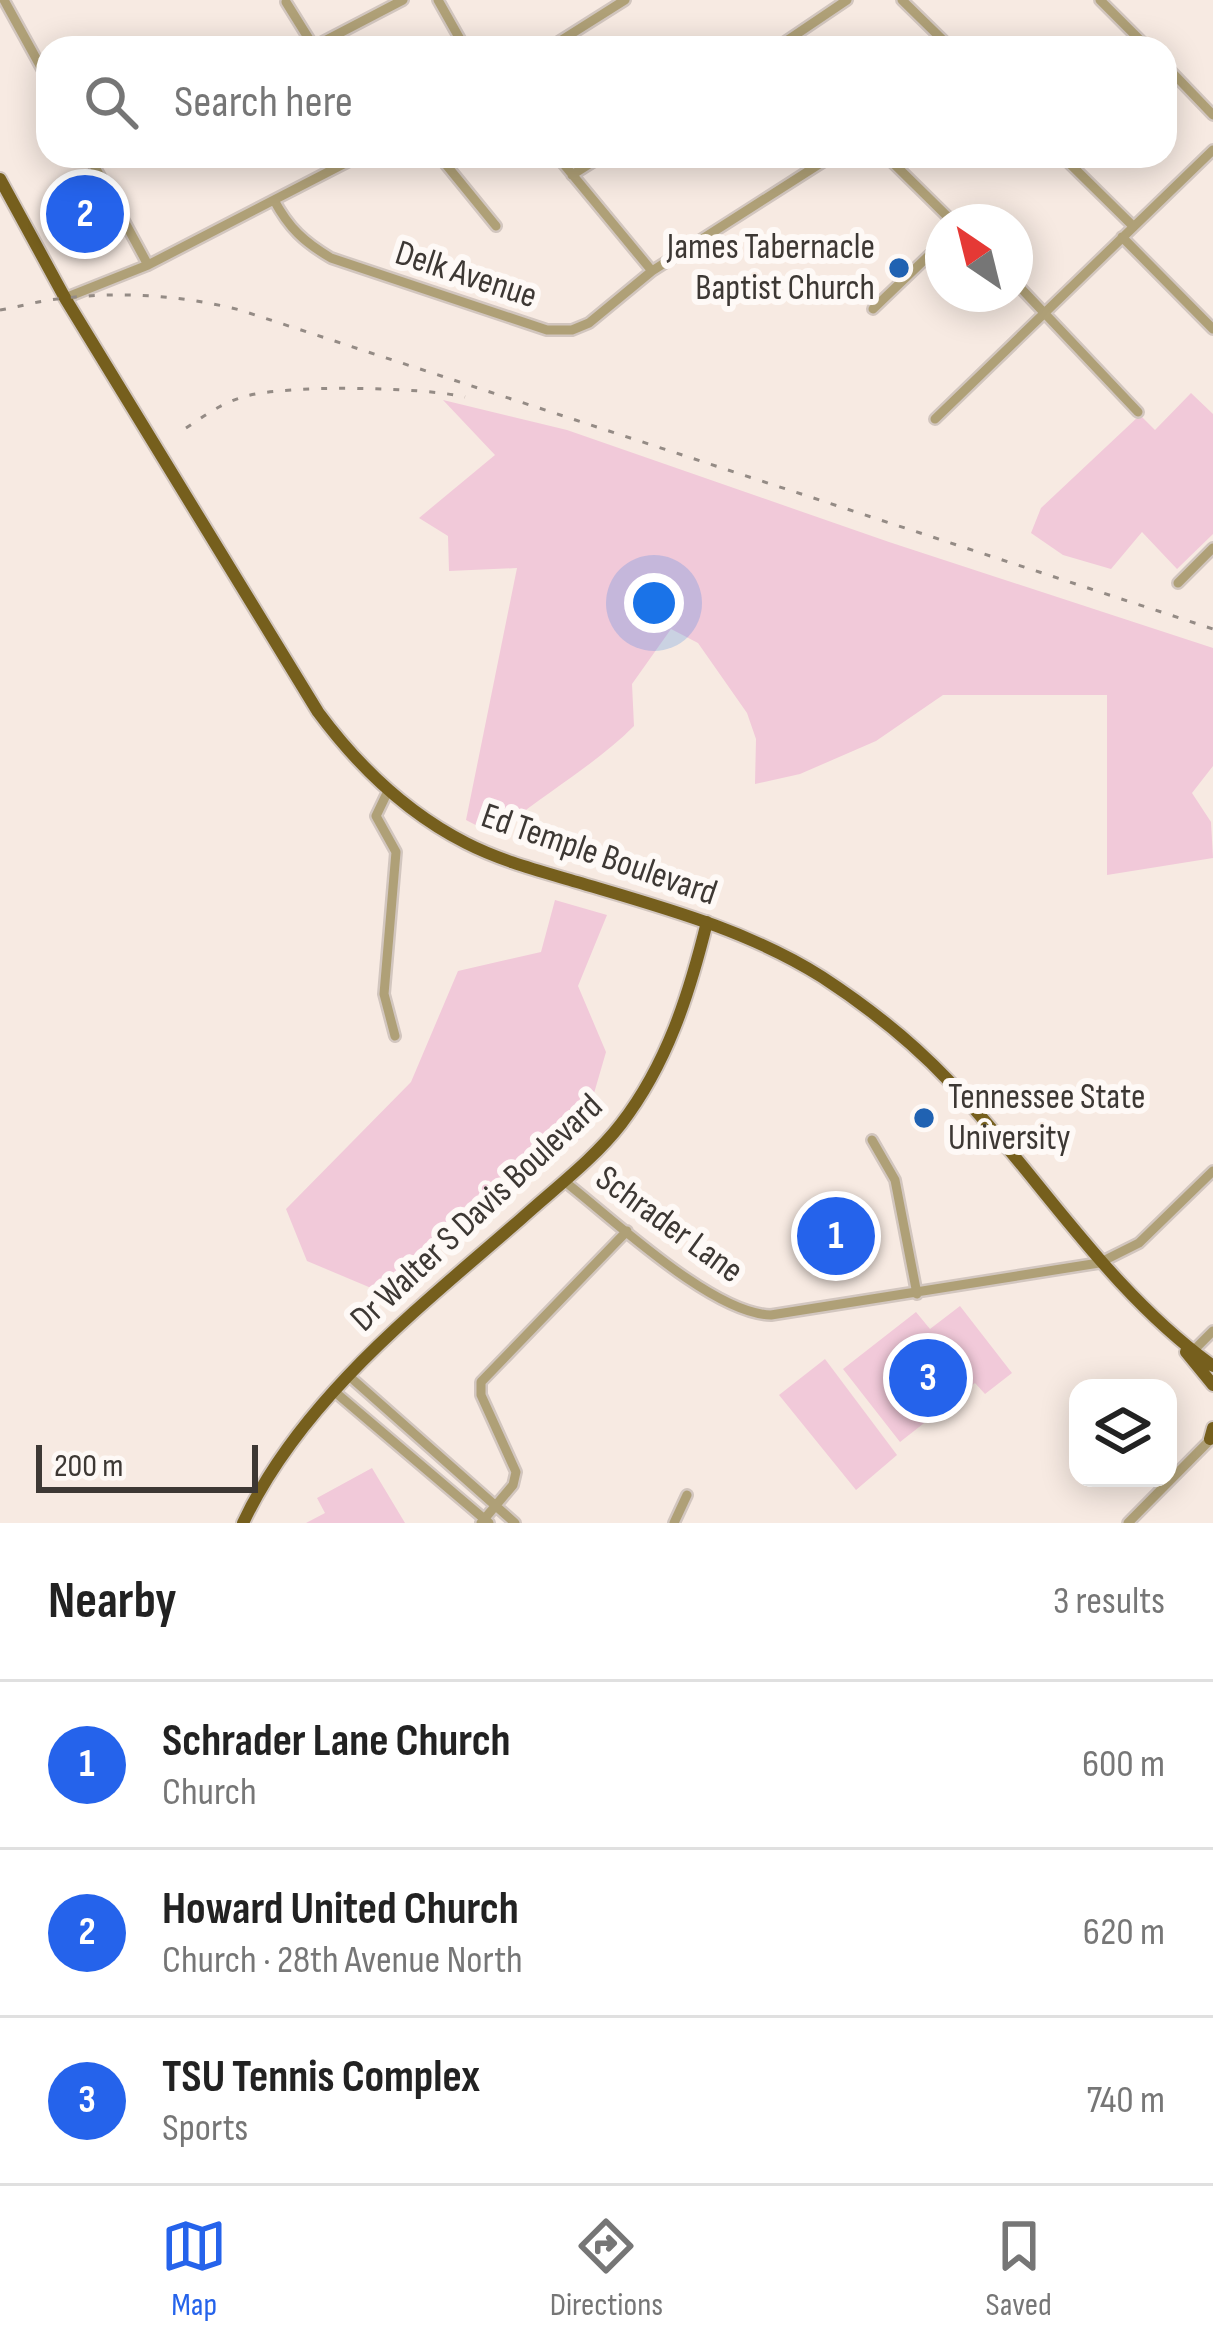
<!DOCTYPE html>
<html lang="en">
<head>
<meta charset="utf-8">
<style>
	:root { --surface:#fff; --page:#f6f6f6; --text:#222; --muted:#767676; --line:#e0e0e0; --accent:#2563eb }
	body { margin:0; font-family:"Sofia Sans Condensed",sans-serif; background:var(--page); color:var(--text) }
	.controls { position:absolute; right:36px; bottom:36px; display:grid; overflow:hidden; border-radius:24px; box-shadow:0 6px 30px #0003 }
	.controls button { width:108px; height:108px; display:grid; place-items:center; padding:0; border:0; border-bottom:3px solid var(--line); background:var(--surface); color:var(--text); font:60px sans-serif }
	.compass { position:absolute; left:925px; top:204px; width:108px; height:108px; border-radius:50%; background:var(--surface); box-shadow:0 6px 30px #0003; rotate:325deg }
	.scale { position:absolute; left:36px; bottom:30px; width:222px; box-sizing:border-box; padding-left:12px; border:6px solid #3d3834; border-top:0; font-size:33px; line-height:42px; white-space:nowrap; color:#3d3834; -webkit-text-stroke:9px #fef9f6; paint-order:stroke }
	.you { position:absolute; left:654px; top:603px; width:42px; height:42px; margin:-30px; border:9px solid #fff; border-radius:50%; background:#1a73e8; box-shadow:0 0 0 18px #1a73e833 }
	.badge { display:grid; place-items:center; width:78px; height:78px; border-radius:50%; background:var(--accent); color:#fff; font-size:39px; font-weight:700 }
	.pin { position:absolute; translate:-50% -50%; border:6px solid #fff; box-shadow:0 3px 12px #0006 }
	.list { margin:0; padding:0; list-style:none }
	h2 { display:flex; justify-content:space-between; align-items:center; height:156px; margin:0; padding:0 48px; font-size:51px }
	h2 small { font-size:39px; font-weight:400; color:var(--muted) }
	.list li { display:grid; grid-template-columns:78px 1fr auto; gap:36px; align-items:center; box-sizing:border-box; height:168px; padding:0 48px; border-top:3px solid var(--line) }
	.list b { display:block; font-size:45px; white-space:nowrap }
	.list p { margin:0; font-size:39px; white-space:nowrap; color:var(--muted) }
	.list em { font-size:39px; font-style:normal; color:var(--muted) }
	.icon { flex:none; width:66px; height:66px; fill:none; stroke:currentColor; stroke-width:2; stroke-linecap:round; stroke-linejoin:round }
	.map { position:relative; flex:none; width:1213px; height:1523px; overflow:hidden }
	.search { position:absolute; background:var(--surface); box-shadow:0 6px 30px #0003; left:36px; right:36px; top:36px; height:132px; display:flex; align-items:center; gap:30px; box-sizing:border-box; padding:0 42px; border-radius:36px; color:var(--muted); font-size:45px }
	.sheet { height:660px; background:var(--surface) }
	nav { display:flex; justify-content:space-around; align-items:center; box-sizing:border-box; height:168px; border-top:3px solid var(--line); background:var(--surface); font-size:33px; color:var(--muted) }
	nav a { display:grid; justify-items:center; gap:6px }
	nav .on { color:var(--accent) }
	.map>svg:first-child { display:block }
	.green { fill:#f1c9d9 }
	.lines { fill:none; stroke-linecap:round; stroke-linejoin:round }
	.minor-casing { stroke:#d2c6bf; stroke-width:14 }
	.major-casing { stroke:#d2c6bf; stroke-width:16 }
	.minor { stroke:#afa077; stroke-width:9 }
	.major { stroke:#765f1d; stroke-width:12 }
	.rail { stroke:#948b85; stroke-width:3; stroke-dasharray:6 12; stroke-linecap:butt }
	.poi-dot { fill:#2062b2; stroke:#fef9f6; stroke-width:4.5 }
	.labels { text-anchor:middle; dominant-baseline:central; stroke-width:12; stroke-linejoin:round; paint-order:stroke }
	.poi-label { font-size:36px; fill:#3d3834; stroke:#fef9f6; text-anchor:end }
	.street-label { font-size:36px; fill:#3d3834; stroke:#fef9f6 }
</style>
</head>
<body>
<div class="map">
<svg width="1213" height="1523" viewBox="0 0 1213 1523">
	<rect width="100%" height="100%" fill="#f7eae2"/>
	<!-- green -->
	<path class="green" d="M 1191,393 L 1213,414 L 1213,534 L 1177,569 L 1142,532 L 1111,569 L 1063,555 L 1031,533 L 1041,508 L 1140,415 L 1155,430 Z
		M 443,400 L 567,430 L 889,542 L 1213,648 L 1213,766 L 1192,793 L 1211,822 L 1213,858 L 1107,875 L 1107,695 L 943,695 L 876,741 L 800,774 L 755,784 L 756,739 L 747,713 L 698,643 L 671,629 L 632,684 L 634,726 C 592,768 539,796 495,835 L 466,820 L 517,568 L 449,571 L 448,536 L 419,518 L 495,455 Z
		M 555,900 L 607,915 L 578,986 L 606,1052 L 581,1138 L 383,1293 L 307,1261 L 286,1209 L 411,1082 L 458,971 L 541,952 Z
		M 960,1306 L 1012,1373 L 985,1394 L 975,1383 L 900,1442 L 843,1369 L 916,1312 L 930,1329 Z
		M 825,1359 L 897,1455 L 856,1490 L 779,1395 Z
		M 372,1468 L 405,1523 L 306,1523 L 325,1513 L 317,1498 Z"/>
	<g class="lines">
		<defs>
			<path id="minor" d="M 4,0 L 48,80
				M 438,0 L 465,48
				M 902,0 L 951,48
				M 1100,0 L 1148,48
				M 286,2 L 314,47
				M 311,48 L 403,0
				M 549,48 L 625,0
				M 776,48 L 847,0
				M 1165,65 L 1213,115
				M 89,156 L 148,265
				M 439,156 L 496,226
				M 557,156 L 652,271
				M 886,156 L 953,222
				M 1062,156 L 1133,226
				M 572,175 L 602,156
				M 274,200 C 289,228 304,242 331,258 L 547,330 L 572,330 L 589,323 L 652,271 L 832,156
				M 1122,237 L 1213,329
				M 1015,282 L 1138,412
				M 65,298 L 148,265 L 359,156
				M 873,309 L 943,242
				M 935,419 L 1213,150
				M 1178,583 L 1213,548
				M 388,791 L 376,816 L 396,852 L 384,994 L 395,1036
				M 872,1140 L 895,1180 L 917,1294
				M 564,1181 C 612,1218 712,1314 771,1315 L 1099,1263 L 1139,1243 L 1213,1171
				M 1193,1351 L 1213,1331
				M 349,1376 L 515,1523
				M 335,1392 L 489,1523
				M 481,1523 L 513,1485 L 516,1472 L 481,1395 L 481,1382 L 627,1231
				M 674,1523 L 687,1495
				M 1128,1523 L 1213,1437"/>
			<path id="major" d="M 0,179 L 65,298 L 318,712 C 358,766 405,812 466,843 C 501,861 540,871 577,882 C 661,907 748,930 822,977 C 868,1007 911,1041 948,1080 C 1039,1175 1105,1288 1213,1366
				M 1186,1352 L 1213,1385
				M 1210,1439 L 1213,1428
				M 243,1523 C 302,1398 419,1308 521,1219 C 554,1189 594,1159 621,1124 C 667,1064 689,995 707,922"/>
		</defs>
		<!-- minor casing -->
		<use href="#minor" class="minor-casing"/>
		<!-- major casing -->
		<use href="#major" class="major-casing"/>
		<!-- minor -->
		<use href="#minor" class="minor"/>
		<!-- major -->
		<use href="#major" class="major"/>
		<!-- rail -->
		<path class="rail" d="M 0,310 C 19,307 38,301 57,299 C 117,291 181,295 240,310 L 1213,629
			M 186,428 C 204,416 222,403 243,397 C 284,384 423,387 465,397"/>
	</g>
	<!-- markers -->
	<g class="poi-dot">
		<circle cx="899" cy="268" r="12"/>
		<circle cx="924" cy="1118" r="12"/>
	</g>
	<g class="labels">
		<!-- poi labels -->
		<g class="poi-label">
			<text x="875" y="247">James Tabernacle<tspan x="875" dy="41">Baptist Church</tspan></text>
			<text x="948" y="1097" text-anchor="start">Tennessee State<tspan x="948" dy="41">University</tspan></text>
		</g>
		<!-- street labels -->
		<g class="street-label">
			<text transform="translate(466 275) rotate(18)">Delk Avenue</text>
			<text transform="translate(599 855) rotate(19)">Ed Temple Boulevard</text>
			<text transform="translate(477 1213) rotate(-43)">Dr Walter S Davis Boulevard</text>
			<text transform="translate(669 1225) rotate(36)">Schrader Lane</text>
		</g>
	</g>
</svg>
<div class="controls">
<button><svg class="icon" aria-label="layers" viewBox="0 0 24 24"><path d="M12 4l9 5-9 5-9-5zM3 14l9 5 9-5"/></svg></button>
</div>
<svg class="compass" viewBox="-18 -18 36 36"><path d="M0-13l5 13h-10z" fill="#e53935"/><path d="M0 13l5-13h-10z" fill="#767676"/></svg>
<div class="scale">200 m</div>
<div class="you"></div>
<div class="pin badge" style="left:836px;top:1236px">1</div>
<div class="pin badge" style="left:85px;top:214px">2</div>
<div class="pin badge" style="left:928px;top:1378px">3</div>
<div class="search"><svg class="icon" aria-label="search" viewBox="0 0 24 24"><circle cx="10" cy="10" r="6"/><path d="M15 15l6 6"/></svg>Search here</div>
</div>
<section class="sheet">
<h2>Nearby<small>3 results</small></h2>
<ul class="list">
<li><span class="badge">1</span><div><b>Schrader Lane Church</b><p>Church</p></div><em>600 m</em></li>
<li><span class="badge">2</span><div><b>Howard United Church</b><p>Church · 28th Avenue North</p></div><em>620 m</em></li>
<li><span class="badge">3</span><div><b>TSU Tennis Complex</b><p>Sports</p></div><em>740 m</em></li>
</ul>
</section>
<nav>
<a class="on"><svg class="icon" aria-label="map" viewBox="0 0 24 24"><path d="M3 6l6-2 6 2 6-2v14l-6 2-6-2-6 2zM9 4v14M15 6v14"/></svg>Map</a>
<a><svg class="icon" aria-label="directions" viewBox="0 0 24 24"><path d="M12 3l9 9-9 9-9-9zM9 14v-3h6M13 9l2 2-2 2"/></svg>Directions</a>
<a><svg class="icon" aria-label="saved" viewBox="0 0 24 24"><path d="M7 4h10v16l-5-4-5 4z"/></svg>Saved</a>
</nav>
</body>
</html>
